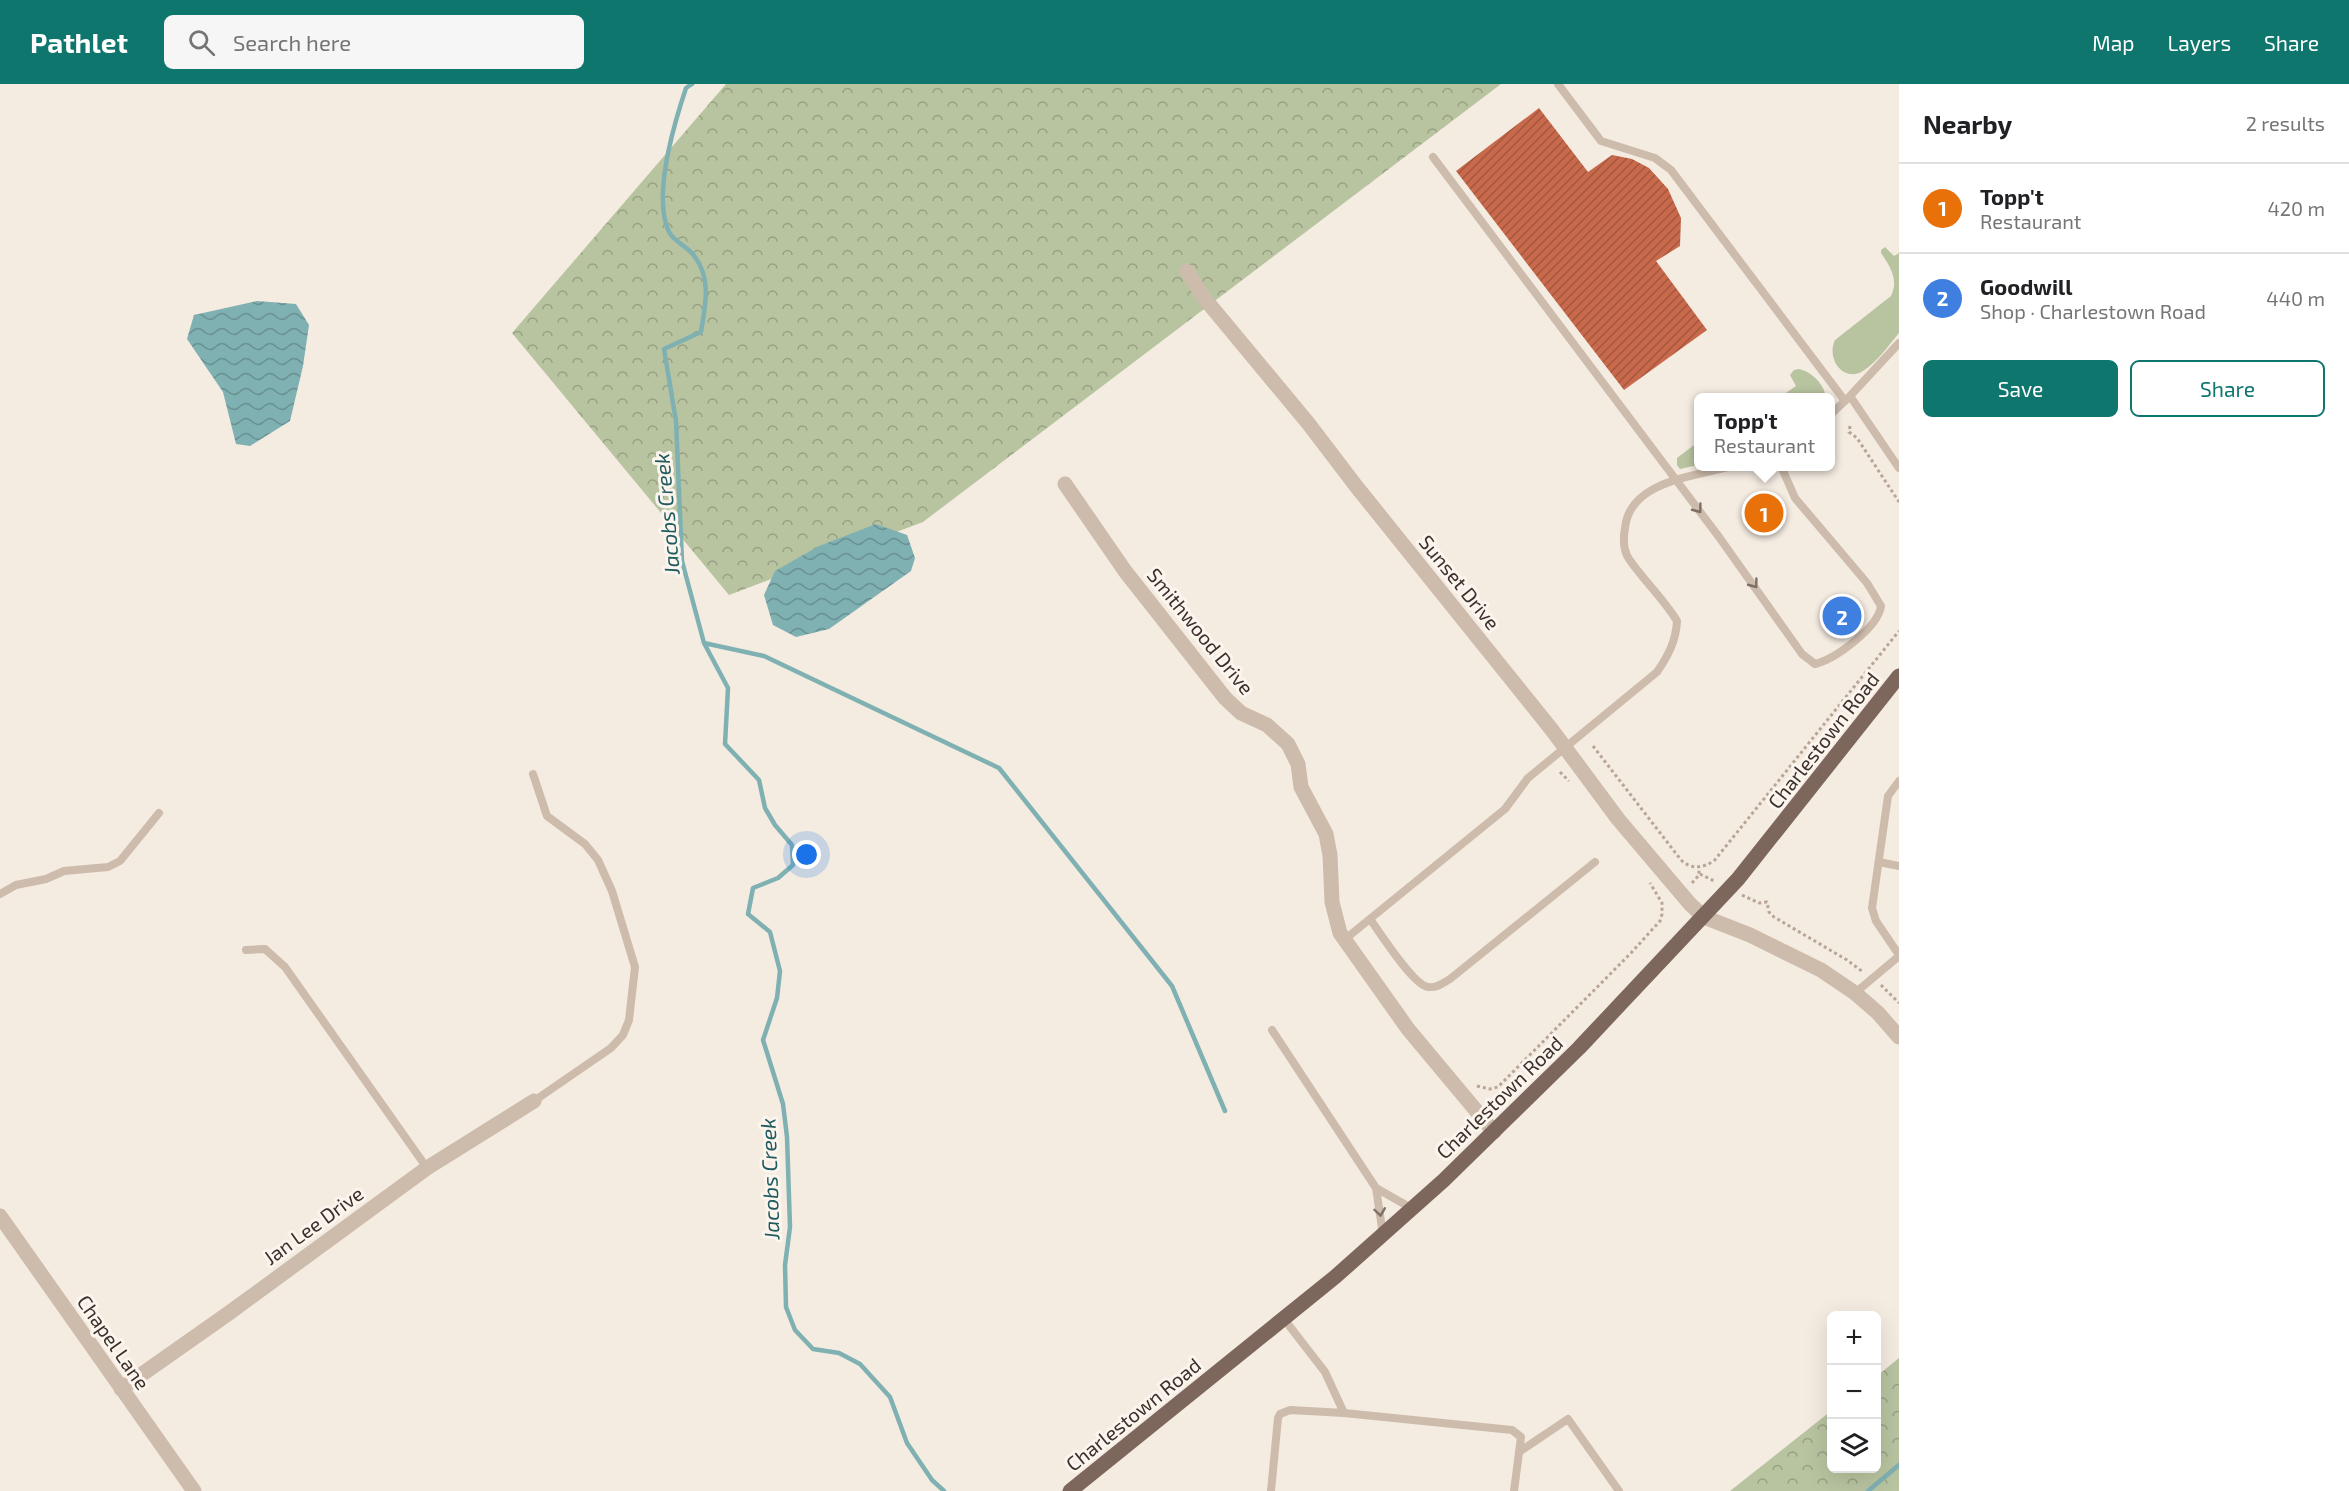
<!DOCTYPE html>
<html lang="en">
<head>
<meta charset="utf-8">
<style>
	:root { --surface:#fff; --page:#f6f6f6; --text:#202124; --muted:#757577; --line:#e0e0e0; --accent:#0f766e }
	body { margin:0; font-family:"Exo 2",sans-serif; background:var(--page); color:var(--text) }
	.controls { position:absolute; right:18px; bottom:18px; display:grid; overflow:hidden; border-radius:9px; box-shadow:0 6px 24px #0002 }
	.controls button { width:54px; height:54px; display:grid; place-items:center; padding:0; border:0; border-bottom:2px solid var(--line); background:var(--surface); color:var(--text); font:30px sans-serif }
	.you { position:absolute; left:807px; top:771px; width:21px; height:21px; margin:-15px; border:4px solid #fff; border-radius:50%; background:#1a73e8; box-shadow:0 0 0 9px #1a73e833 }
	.badge { display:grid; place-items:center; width:39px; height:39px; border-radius:50%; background:var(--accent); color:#fff; font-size:20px; font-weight:700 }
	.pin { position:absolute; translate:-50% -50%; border:3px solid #fff; box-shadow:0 2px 6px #0006 }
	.popup { position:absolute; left:1694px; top:309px; width:141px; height:78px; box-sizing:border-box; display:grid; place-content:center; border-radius:9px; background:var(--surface); filter:drop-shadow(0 2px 4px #0005); font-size:20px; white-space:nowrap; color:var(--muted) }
	.popup b { font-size:22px; color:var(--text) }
	.popup::after { content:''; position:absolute; left:50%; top:100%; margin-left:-12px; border:12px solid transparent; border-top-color:var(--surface) }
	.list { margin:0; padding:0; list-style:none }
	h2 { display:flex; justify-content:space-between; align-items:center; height:78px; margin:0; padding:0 24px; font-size:26px }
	h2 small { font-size:20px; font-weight:400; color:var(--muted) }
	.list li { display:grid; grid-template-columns:39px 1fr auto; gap:18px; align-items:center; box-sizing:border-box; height:90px; padding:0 24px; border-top:2px solid var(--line) }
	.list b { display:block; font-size:22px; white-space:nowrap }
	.list p { margin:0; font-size:20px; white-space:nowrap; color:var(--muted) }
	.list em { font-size:20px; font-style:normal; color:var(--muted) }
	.actions { display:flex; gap:12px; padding:18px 24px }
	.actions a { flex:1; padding:14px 0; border:2px solid var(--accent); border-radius:9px; text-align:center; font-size:21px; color:var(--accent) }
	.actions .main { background:var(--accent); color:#fff }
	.icon { flex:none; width:33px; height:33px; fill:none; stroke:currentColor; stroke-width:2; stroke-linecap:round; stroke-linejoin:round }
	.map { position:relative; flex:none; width:1899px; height:1407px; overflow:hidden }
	header { display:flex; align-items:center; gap:36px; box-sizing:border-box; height:84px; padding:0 30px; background:var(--accent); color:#fff }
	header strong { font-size:28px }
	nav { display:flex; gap:33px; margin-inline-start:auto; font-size:21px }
	.search { width:420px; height:54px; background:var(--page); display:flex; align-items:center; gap:15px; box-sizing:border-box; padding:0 21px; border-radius:9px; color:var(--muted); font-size:22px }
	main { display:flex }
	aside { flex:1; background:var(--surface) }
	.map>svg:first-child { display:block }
	.green { fill:#b8c4a0 }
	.forest { fill:url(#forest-crowns) }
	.water { fill:url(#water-waves) }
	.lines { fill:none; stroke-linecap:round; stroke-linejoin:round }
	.stream { stroke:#7fb0b2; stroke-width:4.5 }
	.building { fill:url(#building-hatch) }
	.path { stroke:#b9a596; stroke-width:3; stroke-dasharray:3 3; stroke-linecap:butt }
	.lane { stroke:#cdbbac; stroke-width:8 }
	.street { stroke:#cdbbac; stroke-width:15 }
	.primary { stroke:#7d675c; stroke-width:15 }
	.oneway { stroke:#7d6f65 }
	.labels { text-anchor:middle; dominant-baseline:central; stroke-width:6; stroke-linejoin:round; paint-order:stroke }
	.street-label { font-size:20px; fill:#3b302b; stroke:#fbf5ee }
	.water-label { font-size:21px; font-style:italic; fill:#1f5a5e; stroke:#fbf5ee }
</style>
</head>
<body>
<header>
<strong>Pathlet</strong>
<div class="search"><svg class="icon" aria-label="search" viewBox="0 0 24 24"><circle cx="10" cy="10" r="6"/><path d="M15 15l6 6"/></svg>Search here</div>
<nav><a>Map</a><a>Layers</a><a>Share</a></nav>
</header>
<main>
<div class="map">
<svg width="1899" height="1407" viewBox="0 0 1899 1407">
	<defs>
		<pattern id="forest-crowns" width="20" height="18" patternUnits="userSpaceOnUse" patternTransform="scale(1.5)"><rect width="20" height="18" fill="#b8c4a0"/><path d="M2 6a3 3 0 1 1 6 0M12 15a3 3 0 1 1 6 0" fill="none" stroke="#97a083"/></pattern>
		<pattern id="water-waves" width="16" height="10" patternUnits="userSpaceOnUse" patternTransform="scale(1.5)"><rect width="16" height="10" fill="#7fb0b2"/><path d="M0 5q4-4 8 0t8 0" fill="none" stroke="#699091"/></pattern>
		<pattern id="building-hatch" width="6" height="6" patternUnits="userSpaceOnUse" patternTransform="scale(1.5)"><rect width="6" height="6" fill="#c8694b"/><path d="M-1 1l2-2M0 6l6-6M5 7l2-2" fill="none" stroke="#a4573f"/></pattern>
	</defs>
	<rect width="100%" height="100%" fill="#f4ebe1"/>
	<!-- green -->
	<path class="green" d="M 1885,163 L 1894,172 L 1899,169 L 1899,249 C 1889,261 1877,278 1863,287 C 1843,299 1826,274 1835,256 L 1891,212 C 1899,196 1890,182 1881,169 L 1881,166 Z
		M 1799,285 C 1812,288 1824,300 1826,313 L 1780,313 L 1796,302 L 1790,291 L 1794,286 Z
		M 1698,358 L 1698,381 L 1680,385 L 1677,381 L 1677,374 Z"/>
	<!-- forest -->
	<path class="forest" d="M 726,0 L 1501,0 L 923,438 L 729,511 L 512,249 Z
		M 1899,1274 L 1899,1407 L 1730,1407 L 1831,1327 L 1832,1384 L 1876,1384 L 1877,1292 Z"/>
	<!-- water -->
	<path class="water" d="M 257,217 L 296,220 L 309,241 L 303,282 L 290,337 L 250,362 L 236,360 L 223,308 L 187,255 L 194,231 Z
		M 876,440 L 907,451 L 915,474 L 911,487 L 829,545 L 796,553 L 773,541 L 764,511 L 775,487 L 819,462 Z"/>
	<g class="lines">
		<!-- stream -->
		<path class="stream" d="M 692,0 L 686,4 C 674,40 652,112 669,148 C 674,158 689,163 695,173 C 712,196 705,222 701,248 L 664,265 L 676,337 L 682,477 L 704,559 L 728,604 L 725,660 L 759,696 L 765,724 L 775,741 L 792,761 L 793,781 L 778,794 L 753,804 L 748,830 L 770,848 L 780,887 L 777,914 L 763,956 L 783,1020 L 787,1053 L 790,1143 L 785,1181 L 786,1223 L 795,1246 L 813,1265 L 839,1269 L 860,1280 L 890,1313 L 907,1359 L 932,1396 L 944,1407
			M 704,559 L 764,572 L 999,684 L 1172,902 L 1225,1027
			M 1868,1407 L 1899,1381"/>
	</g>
	<!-- building -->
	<path class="building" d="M 1539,24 L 1588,88 L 1612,71 L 1632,75 L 1649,84 L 1668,105 L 1681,134 L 1680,162 L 1656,177 L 1707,246 L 1624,306 L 1456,87 Z"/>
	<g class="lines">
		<!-- path -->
		<path class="path" d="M 1850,342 L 1849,348 L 1857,354 L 1899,418
			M 1593,662 L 1681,776 C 1692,786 1702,784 1714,777 L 1899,547
			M 1560,688 L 1569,697
			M 1700,790 L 1714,797
			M 1692,799 L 1699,791 L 1699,783
			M 1742,811 L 1759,819 L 1767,818 L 1769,828 L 1774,833 L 1847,876 L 1863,888
			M 1881,901 L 1899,919
			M 1477,1002 L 1490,1005 L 1498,1003 L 1631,869 L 1660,837 L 1662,830 L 1662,819 L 1650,799"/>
		<!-- lane -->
		<path class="lane" d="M 1558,0 L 1601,57 L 1655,74 L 1671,86 L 1845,317
			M 1433,73 L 1719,453 L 1802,570 L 1815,580 C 1835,575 1878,544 1881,522 L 1867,499 L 1795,414 L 1781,382
			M 1899,259 L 1850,312 L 1899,384
			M 1830,331 L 1848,314
			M 533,690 L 547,732 L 585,760 L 598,776 L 612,807 L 635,883 L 629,936 L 623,951 L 611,964 L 534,1017
			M 1899,697 L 1888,712 L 1872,824 L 1876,837 L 1899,871
			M 1879,778 L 1899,782
			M 0,810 L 16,801 L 46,795 L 64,787 L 108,783 L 120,777 L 159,729
			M 1370,835 C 1380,849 1413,901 1428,903 C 1437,904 1443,899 1450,895 L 1595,778
			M 1344,856 L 1505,725 L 1528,694 L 1657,588 C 1668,572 1676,557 1677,537 C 1664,515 1644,497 1629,475 C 1623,466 1623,455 1625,444 C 1630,396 1695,393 1732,382
			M 246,866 L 265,865 L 285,883 L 427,1084
			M 1855,909 L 1899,872
			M 1272,946 L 1376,1104
			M 1383,1151 L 1376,1104 L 1413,1125
			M 1284,1235 L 1325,1288 L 1344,1329
			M 1519,1368 L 1568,1335 L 1619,1407
			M 1271,1407 L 1278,1334 L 1280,1330 L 1290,1326 L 1344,1329 L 1512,1346 L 1521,1353 L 1514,1407"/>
		<!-- street -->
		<path class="street" d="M 1187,187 L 1205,215 L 1308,339 L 1356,402 L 1552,646 L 1618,735 L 1690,820 L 1704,833 L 1750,851 L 1821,886 L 1855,909 L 1878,929 L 1899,953
			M 1065,400 L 1125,487 L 1225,614 L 1241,629 L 1267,641 L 1288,660 L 1298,680 L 1301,703 L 1326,750 L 1330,771 L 1332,818 L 1340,849 L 1408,945 L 1494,1048
			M 0,1132 L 194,1407
			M 121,1305 L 229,1229 L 427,1084 L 534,1017"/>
		<!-- primary -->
		<path class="primary" d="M 1070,1407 L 1335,1193 L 1444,1096 L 1579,964 L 1738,795 L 1899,592"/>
	</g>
	<!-- one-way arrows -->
	<defs><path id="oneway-chevron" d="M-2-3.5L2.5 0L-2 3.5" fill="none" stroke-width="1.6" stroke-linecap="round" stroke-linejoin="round" transform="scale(1.5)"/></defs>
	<g class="oneway">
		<use href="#oneway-chevron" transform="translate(1698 425) rotate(53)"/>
		<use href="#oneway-chevron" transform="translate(1754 500) rotate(53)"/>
		<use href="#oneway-chevron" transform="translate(1380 1128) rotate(82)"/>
	</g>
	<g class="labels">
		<!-- street labels -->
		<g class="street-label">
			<text transform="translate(1460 498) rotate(51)">Sunset Drive</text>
			<text transform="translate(1201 547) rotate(51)">Smithwood Drive</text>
			<text transform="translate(1823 656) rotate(-52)">Charlestown Road</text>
			<text transform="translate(1499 1013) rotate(-44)">Charlestown Road</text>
			<text transform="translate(313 1141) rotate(-36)">Jan Lee Drive</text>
			<text transform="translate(114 1258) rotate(55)">Chapel Lane</text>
			<text transform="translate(1133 1330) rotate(-39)">Charlestown Road</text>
		</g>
		<!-- water labels -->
		<g class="water-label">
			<text transform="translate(666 430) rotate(-95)">Jacobs Creek</text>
			<text transform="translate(769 1095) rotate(-92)">Jacobs Creek</text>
		</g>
	</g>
</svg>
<div class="controls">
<button>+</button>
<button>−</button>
<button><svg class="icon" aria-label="layers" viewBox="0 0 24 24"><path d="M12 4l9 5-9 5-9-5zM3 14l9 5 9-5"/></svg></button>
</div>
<div class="you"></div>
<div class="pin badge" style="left:1764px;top:429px;background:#e8710a">1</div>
<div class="popup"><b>Topp't</b>Restaurant</div>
<div class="pin badge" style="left:1842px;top:532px;background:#3f7fe0">2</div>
</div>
<aside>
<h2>Nearby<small>2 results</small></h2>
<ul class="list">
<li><span class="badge" style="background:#e8710a">1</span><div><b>Topp't</b><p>Restaurant</p></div><em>420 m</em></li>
<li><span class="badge" style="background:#3f7fe0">2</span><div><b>Goodwill</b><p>Shop · Charlestown Road</p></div><em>440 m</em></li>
</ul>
<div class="actions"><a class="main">Save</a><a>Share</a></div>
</aside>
</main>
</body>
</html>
